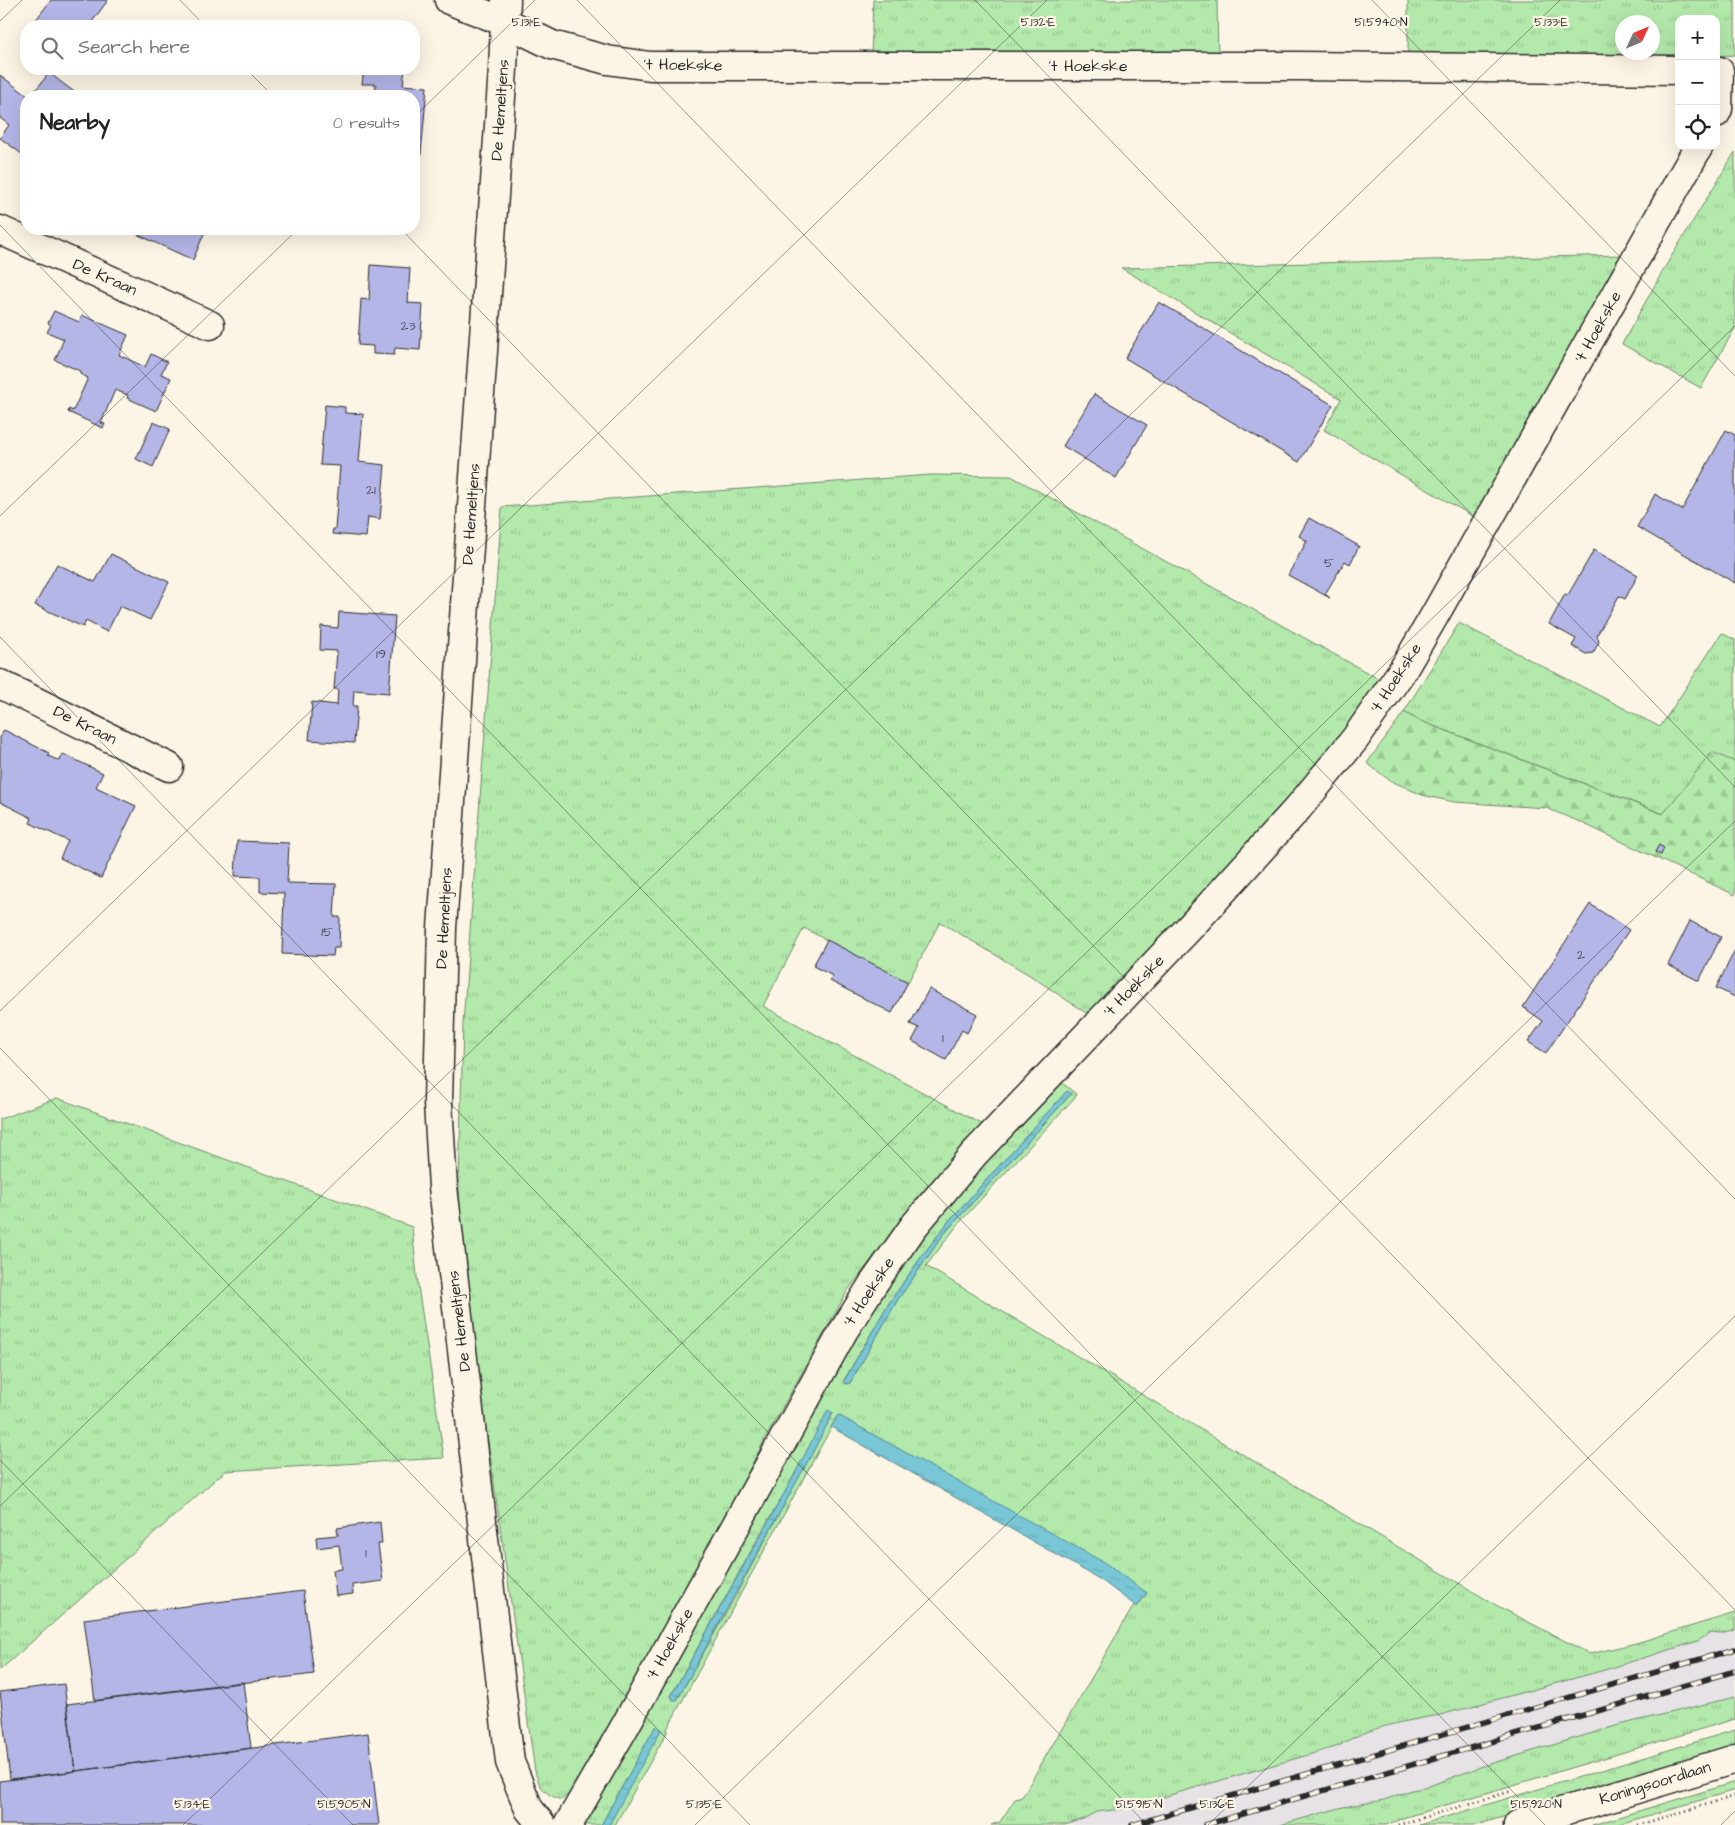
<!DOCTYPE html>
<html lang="en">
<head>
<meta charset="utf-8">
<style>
	:root { --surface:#fff; --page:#f2f2f2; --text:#222; --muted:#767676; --line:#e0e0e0 }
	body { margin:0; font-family:"Architects Daughter",sans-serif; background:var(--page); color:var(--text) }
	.controls { position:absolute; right:15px; top:15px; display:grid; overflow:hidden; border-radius:10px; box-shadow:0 5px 20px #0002 }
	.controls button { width:45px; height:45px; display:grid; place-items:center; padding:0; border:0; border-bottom:1px solid var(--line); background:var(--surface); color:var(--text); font:25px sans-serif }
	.compass { position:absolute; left:1615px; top:15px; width:45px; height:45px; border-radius:50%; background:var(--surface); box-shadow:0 5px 20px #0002; rotate:46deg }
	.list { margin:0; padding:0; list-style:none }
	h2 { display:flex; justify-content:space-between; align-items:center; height:65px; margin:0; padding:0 20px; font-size:21px }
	h2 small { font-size:16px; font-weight:400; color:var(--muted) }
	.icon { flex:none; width:28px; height:28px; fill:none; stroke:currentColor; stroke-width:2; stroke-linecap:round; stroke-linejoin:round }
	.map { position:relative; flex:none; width:1735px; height:1825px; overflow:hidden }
	.search { position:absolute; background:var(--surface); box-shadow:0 5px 20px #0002; left:20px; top:20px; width:400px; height:55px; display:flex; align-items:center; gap:12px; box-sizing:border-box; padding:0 18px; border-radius:20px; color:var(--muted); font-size:19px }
	.panel { position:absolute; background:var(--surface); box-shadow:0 5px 20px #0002; left:20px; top:90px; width:400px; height:145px; border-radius:20px }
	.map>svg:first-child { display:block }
	.built { fill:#e6e2e6 }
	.grass { fill:url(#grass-tufts); stroke:#6f8a6b; fill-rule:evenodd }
	.forest { fill:url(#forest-firs); stroke:#6f8a6b }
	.water { fill:url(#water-ripples); stroke:#598892 }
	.building { fill:#b3b6e7; stroke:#2b2b2b }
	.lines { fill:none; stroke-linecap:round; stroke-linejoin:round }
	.minor-casing { stroke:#2b2b2b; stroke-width:31 }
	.tertiary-casing { stroke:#2b2b2b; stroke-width:31 }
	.path { stroke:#2b2b2b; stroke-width:3; stroke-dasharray:1 4; stroke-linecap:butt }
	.minor { stroke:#fcf5e5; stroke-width:28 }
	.tertiary { stroke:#fcf5e5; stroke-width:28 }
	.rail-casing { stroke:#2b2b2b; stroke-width:5.5 }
	.rail { stroke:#fcf5e5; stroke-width:4; stroke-dasharray:11; stroke-linecap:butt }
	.ticks { fill:none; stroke:#2b2b2b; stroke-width:1; stroke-opacity:0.45 }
	.labels { text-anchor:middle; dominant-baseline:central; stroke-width:4.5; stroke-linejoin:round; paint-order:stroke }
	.number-label { font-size:14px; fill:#4d4e5a }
	.street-label { font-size:16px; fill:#2b2b2b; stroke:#fcf5e5 }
	.ticks-label { font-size:12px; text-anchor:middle; fill:#2b2b2b; stroke:#fcf5e5; stroke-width:4.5; stroke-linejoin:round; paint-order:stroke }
</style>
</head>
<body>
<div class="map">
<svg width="1735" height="1825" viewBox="0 0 1735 1825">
	<defs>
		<pattern id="grass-tufts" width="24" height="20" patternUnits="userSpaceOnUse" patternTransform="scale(1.25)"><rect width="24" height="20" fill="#b3e9ab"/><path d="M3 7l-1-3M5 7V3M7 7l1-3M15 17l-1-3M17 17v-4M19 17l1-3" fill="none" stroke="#9ac893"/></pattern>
		<pattern id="forest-firs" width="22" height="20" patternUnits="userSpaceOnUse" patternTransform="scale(1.25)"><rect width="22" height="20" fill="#b3e9ab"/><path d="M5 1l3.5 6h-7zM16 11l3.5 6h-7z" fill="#9ac893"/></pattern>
		<pattern id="water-ripples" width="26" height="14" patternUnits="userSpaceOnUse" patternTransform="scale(1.25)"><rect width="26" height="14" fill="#78c6d6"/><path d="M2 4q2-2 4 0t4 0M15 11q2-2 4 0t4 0" fill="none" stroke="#68aab8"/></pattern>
	</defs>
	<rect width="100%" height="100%" fill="#fcf5e5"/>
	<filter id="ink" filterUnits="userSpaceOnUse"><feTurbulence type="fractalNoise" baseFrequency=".02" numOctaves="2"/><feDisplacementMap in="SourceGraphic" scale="10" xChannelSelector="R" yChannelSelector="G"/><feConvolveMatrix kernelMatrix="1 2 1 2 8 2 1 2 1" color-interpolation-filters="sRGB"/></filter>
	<g filter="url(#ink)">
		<!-- built -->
		<path class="built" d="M 1735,1630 L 1735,1697 L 1619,1725 L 1480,1767 L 1434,1785 L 1411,1790 L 1384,1800 L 1343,1807 L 1280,1825 L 1065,1825 L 1083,1819 L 1096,1812 L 1122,1809 L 1339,1746 L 1356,1736 L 1416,1718 L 1440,1715 L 1601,1671 L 1698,1641 L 1710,1633 L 1721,1634 Z"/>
		<!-- grass -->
		<path class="grass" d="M 873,0 L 1217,0 L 1218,61 L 871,59 Z
			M 1408,0 L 1735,0 L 1735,55 L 1716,56 L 1716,19 L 1679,19 L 1679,59 L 1408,62 ZM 1622,22 L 1652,22 L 1652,52 L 1622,52 Z
			M 1735,152 L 1735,328 L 1701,388 L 1622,344 L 1665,267 Z
			M 1623,255 L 1474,517 L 1324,430 L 1341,399 L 1121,268 Z
			M 930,475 L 1011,476 L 1379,679 L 1341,740 L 1305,784 L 1092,1017 L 1031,976 L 940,922 L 907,984 L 804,928 L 763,1006 L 989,1128 L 890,1236 L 848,1290 L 766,1437 L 699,1569 L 574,1790 L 561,1800 C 544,1793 540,1789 535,1771 L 461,1252 L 459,1186 L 463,1023 L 502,507 Z
			M 1459,623 L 1660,727 L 1722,633 L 1735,640 L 1735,762 L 1712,753 L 1664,814 L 1418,720 L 1404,712 Z
			M 1060,1081 L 1077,1095 L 960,1222 L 926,1266 L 1494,1604 L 1590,1654 L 1636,1643 L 1735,1613 L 1735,1630 L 1721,1634 L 1710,1633 L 1698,1641 L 1601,1671 L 1440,1715 C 1410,1720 1364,1728 1339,1746 L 1122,1809 L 1096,1812 L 1083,1819 L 1065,1825 L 991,1825 L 1000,1822 L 1015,1799 L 1022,1797 L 1134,1605 L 1137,1607 L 1147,1593 L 838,1415 L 667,1729 L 667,1732 L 615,1825 L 609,1825 L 660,1729 L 655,1728 L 601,1825 L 584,1825 L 704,1613 L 848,1349 L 909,1251 L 973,1173 ZM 1067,1091 L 1070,1095 L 943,1235 L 897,1301 L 850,1383 L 846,1384 L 844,1380 L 887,1306 L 924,1253 L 949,1221 ZM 833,1413 L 736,1595 L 677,1700 L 671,1696 L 766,1524 Z
			M 57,1098 L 412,1227 L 418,1286 L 444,1458 L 225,1471 L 0,1670 L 0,1119 Z
			M 1735,1697 L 1735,1719 L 1406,1817 L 1386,1825 L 1280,1825 L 1343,1807 L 1384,1800 L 1411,1790 L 1424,1788 L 1480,1767 L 1619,1725 Z
			M 1735,1730 L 1735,1748 L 1724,1751 L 1476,1825 L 1419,1825 Z
			M 1735,1782 L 1735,1790 L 1616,1825 L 1592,1825 Z"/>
		<!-- forest -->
		<path class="forest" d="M 1404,712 L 1418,720 L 1663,814 L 1712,752 L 1735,762 L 1735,895 L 1580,822 L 1546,808 L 1454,802 L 1422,795 L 1389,780 L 1367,763 Z"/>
		<!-- water -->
		<path class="water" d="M 1067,1091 L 1071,1094 L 943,1235 L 897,1301 L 850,1383 L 846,1384 L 844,1381 L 887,1306 L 924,1253 L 949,1221 Z
			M 828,1410 L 833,1413 L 814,1450 L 677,1700 L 673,1700 L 671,1696 L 792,1479 Z
			M 838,1415 L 1105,1563 L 1147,1593 L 1137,1607 L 1101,1580 L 831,1427 Z
			M 655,1727 L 657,1727 L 661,1730 L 609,1825 L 601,1825 Z"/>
		<!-- building -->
		<path class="building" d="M 51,0 L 108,0 L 89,26 L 42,26 L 35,21 Z
			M 364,69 L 405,69 L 403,85 L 427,87 L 419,176 L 414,176 L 414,96 L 375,96 L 376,84 L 362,84 Z
			M 49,73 L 77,94 L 75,96 L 31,96 Z
			M 0,75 L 28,96 L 26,96 L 26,157 L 0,138 L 9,125 L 0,118 Z
			M 133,229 L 206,229 L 193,260 L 132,232 Z
			M 371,265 L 410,268 L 408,303 L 423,304 L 420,350 L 395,348 L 394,355 L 373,354 L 373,346 L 358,345 L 361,299 L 369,300 Z
			M 1159,302 L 1333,405 L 1299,462 L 1125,358 Z
			M 54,311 L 79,322 L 82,315 L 128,335 L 119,355 L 145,367 L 151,354 L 167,362 L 161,374 L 171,378 L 156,411 L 127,398 L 128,395 L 115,390 L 101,423 L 105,424 L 103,428 L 68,412 L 69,409 L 73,411 L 88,378 L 80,374 L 80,371 L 55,360 L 64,339 L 47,332 L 51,325 L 48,323 Z
			M 1094,394 L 1147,425 L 1116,478 L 1063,446 Z
			M 325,405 L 345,407 L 345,413 L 363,414 L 359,462 L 385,465 L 380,519 L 368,517 L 366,537 L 332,534 L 333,529 L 335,529 L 340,466 L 320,465 Z
			M 153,422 L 170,429 L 153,467 L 136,459 Z
			M 1726,430 L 1735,435 L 1735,583 L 1637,527 L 1655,494 L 1682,510 Z
			M 1309,518 L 1359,546 L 1350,564 L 1345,561 L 1325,594 L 1330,598 L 1288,575 L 1307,541 L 1299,536 Z
			M 1594,550 L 1638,575 L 1625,599 L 1619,596 L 1597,635 L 1599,642 L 1593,653 L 1586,654 L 1572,646 L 1576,639 L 1549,624 L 1565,594 L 1568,595 Z
			M 111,554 L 169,582 L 150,620 L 120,606 L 107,632 L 86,621 L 83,627 L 35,605 L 57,564 L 95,582 Z
			M 339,612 L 395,616 L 389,693 L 354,690 L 353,706 L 357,706 L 354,743 L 309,740 L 312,702 L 337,705 L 338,689 L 334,689 L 337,651 L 320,650 L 321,626 L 338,628 Z
			M 4,730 L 49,753 L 48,756 L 60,761 L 63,754 L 103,773 L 96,787 L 136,806 L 101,878 L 60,858 L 68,841 L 30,823 L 32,818 L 0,802 L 0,738 Z
			M 237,841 L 289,843 L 287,883 L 336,884 L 334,917 L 340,917 L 339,948 L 334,948 L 333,956 L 282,954 L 284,893 L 260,892 L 260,877 L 235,876 Z
			M 1659,845 L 1664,848 L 1661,855 L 1655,852 Z
			M 1590,904 L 1629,930 L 1546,1053 L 1528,1042 L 1543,1021 L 1523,1007 Z
			M 1690,921 L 1721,937 L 1699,981 L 1668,965 Z
			M 827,940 L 908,982 L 892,1013 L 830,981 L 833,976 L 813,966 Z
			M 1735,950 L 1735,997 L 1716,988 Z
			M 929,989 L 977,1014 L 967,1033 L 962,1030 L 946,1060 L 912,1041 L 919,1028 L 910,1024 Z
			M 380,1522 L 382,1544 L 378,1544 L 383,1581 L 352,1585 L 353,1594 L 336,1596 L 333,1570 L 342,1569 L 339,1545 L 317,1548 L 316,1537 L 338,1535 L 337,1528 Z
			M 303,1591 L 314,1674 L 95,1701 L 84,1619 Z
			M 243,1682 L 251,1748 L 75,1771 L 67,1704 Z
			M 64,1684 L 75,1771 L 10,1779 L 0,1692 Z
			M 368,1733 L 379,1825 L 0,1825 L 0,1781 Z"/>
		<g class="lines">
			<defs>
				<path id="minor" d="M 449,0 L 505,22 L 552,45 L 607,60 L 650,66 L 1298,66 L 1679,70
					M 506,0 L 503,69 L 442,928 L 438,1103 L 443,1187 L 510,1762 L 529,1809 L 542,1825
					M 1716,113 L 1718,109 L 1719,71
					M 0,230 L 210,325
					M 0,684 L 169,767
					M 568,1825 L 624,1728 L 844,1330 L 873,1284 L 914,1226 L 974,1154 L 1192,925 L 1299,807 L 1355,739 L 1404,668 L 1432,620 L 1699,146"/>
				<path id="tertiary" d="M 1518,1825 L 1735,1759"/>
			</defs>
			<!-- minor casing -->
			<use href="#minor" class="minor-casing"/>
			<!-- tertiary casing -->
			<use href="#tertiary" class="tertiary-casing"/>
			<!-- path -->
			<path class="path" d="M 1398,1825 L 1512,1791
				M 1638,1825 L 1735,1796"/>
			<!-- minor -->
			<use href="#minor" class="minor"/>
			<!-- tertiary -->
			<use href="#tertiary" class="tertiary"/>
			<defs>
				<path id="rail" d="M 1132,1825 L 1735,1649
					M 1205,1825 L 1735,1671"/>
			</defs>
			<!-- rail casing -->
			<use href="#rail" class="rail-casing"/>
			<!-- rail -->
			<use href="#rail" class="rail"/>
		</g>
	</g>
	<!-- ticks -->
	<path class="ticks" d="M 180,0 L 205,26M 577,0 L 1735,1199M 975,0 L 1735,787M 1372,0 L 1735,376M 0,21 L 22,0M 246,69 L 273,96M 414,117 L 535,0M 0,225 L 1545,1825M 401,229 L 1735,1610M 0,516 L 298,229M 0,637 L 1147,1825M 0,1011 L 1047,0M 0,1048 L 750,1825M 0,1460 L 353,1825M 0,1506 L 1560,0M 183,1825 L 1735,326M 695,1825 L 1735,821M 1208,1825 L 1735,1316M 1721,1825 L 1735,1811"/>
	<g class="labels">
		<!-- number labels -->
		<g class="number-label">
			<text x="408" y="326">23</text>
			<text x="371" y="490">21</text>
			<text x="1329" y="563">5</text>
			<text x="381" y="654">19</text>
			<text x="327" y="932">15</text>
			<text x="1581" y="955">2</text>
			<text x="943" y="1038">1</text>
			<text x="366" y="1553">1</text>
		</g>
		<!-- street labels -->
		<g class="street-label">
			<text transform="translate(683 65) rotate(1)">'t Hoekske</text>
			<text x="1088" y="66">'t Hoekske</text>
			<text transform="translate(500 110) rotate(-86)">De Hemeltjens</text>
			<text transform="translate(105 277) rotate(24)">De Kraan</text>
			<text transform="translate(1598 327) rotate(-61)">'t Hoekske</text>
			<text transform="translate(471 514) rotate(-86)">De Hemeltjens</text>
			<text transform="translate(1396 678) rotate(-57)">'t Hoekske</text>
			<text transform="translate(85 725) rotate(26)">De Kraan</text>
			<text transform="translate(444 918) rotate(-87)">De Hemeltjens</text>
			<text transform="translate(1134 986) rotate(-46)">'t Hoekske</text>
			<text transform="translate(869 1292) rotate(-57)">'t Hoekske</text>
			<text transform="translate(459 1321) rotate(-97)">De Hemeltjens</text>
			<text transform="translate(670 1644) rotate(-61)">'t Hoekske</text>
			<text transform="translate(1655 1783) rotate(-17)">Koningsoordlaan</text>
		</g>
	</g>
	<g class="ticks-label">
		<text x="526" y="26">5.131°E</text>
		<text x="1038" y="26">5.132°E</text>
		<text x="1551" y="26">5.133°E</text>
		<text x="1381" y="26">51.5940°N</text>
		<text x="344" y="1808">51.5905°N</text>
		<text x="1139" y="1808">51.5915°N</text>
		<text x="1536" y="1808">51.5920°N</text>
		<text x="192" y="1808">5.134°E</text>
		<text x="704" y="1808">5.135°E</text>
		<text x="1217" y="1808">5.136°E</text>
	</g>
</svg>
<div class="controls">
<button>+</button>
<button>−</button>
<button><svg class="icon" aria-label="locate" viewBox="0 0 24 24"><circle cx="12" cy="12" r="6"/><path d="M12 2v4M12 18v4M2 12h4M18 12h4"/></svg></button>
</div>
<svg class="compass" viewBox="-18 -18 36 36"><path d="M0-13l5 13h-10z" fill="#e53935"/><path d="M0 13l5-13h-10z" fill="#767676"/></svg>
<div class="search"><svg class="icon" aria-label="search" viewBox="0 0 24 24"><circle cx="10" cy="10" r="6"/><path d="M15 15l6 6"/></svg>Search here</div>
<section class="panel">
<h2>Nearby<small>0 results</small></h2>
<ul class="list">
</ul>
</section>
</div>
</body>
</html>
